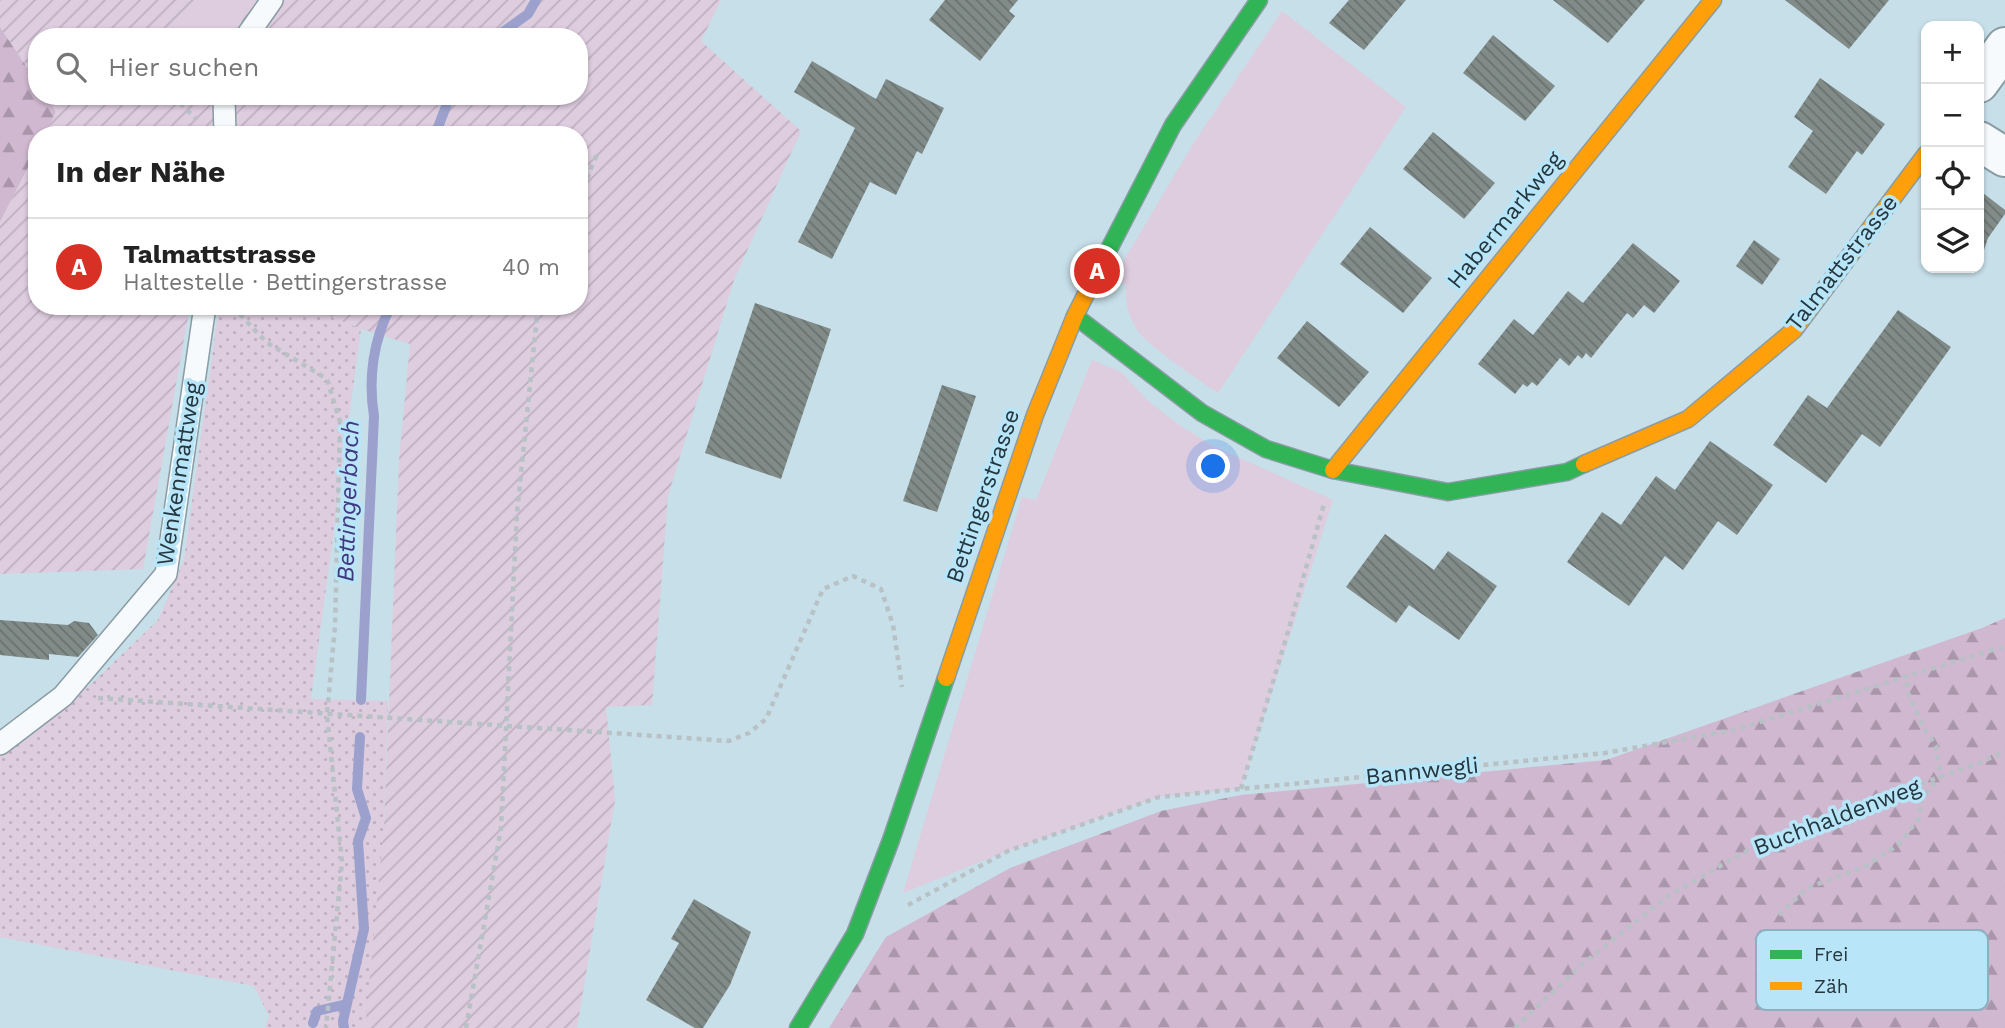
<!DOCTYPE html>
<html lang="de">
<head>
<meta charset="utf-8">
<style>
	:root { --surface:#fff; --page:#f2f2f2; --text:#222; --muted:#767676; --line:#e0e0e0; --accent:#d93025 }
	body { margin:0; font-family:"Work Sans",sans-serif; background:var(--page); color:var(--text) }
	.controls { position:absolute; right:21px; top:21px; display:grid; overflow:hidden; border-radius:14px; box-shadow:0 2px 5px #0004 }
	.controls button { width:63px; height:63px; display:grid; place-items:center; padding:0; border:0; border-bottom:2px solid var(--line); background:var(--surface); color:var(--text); font:35px sans-serif }
	.you { position:absolute; left:1214px; top:467px; width:24px; height:24px; margin:-18px; border:5px solid #fff; border-radius:50%; background:#1a73e8; box-shadow:0 0 0 10px #1a73e833 }
	.badge { display:grid; place-items:center; width:46px; height:46px; border-radius:50%; background:var(--accent); color:#fff; font-size:23px; font-weight:700 }
	.pin { position:absolute; translate:-50% -50%; border:4px solid #fff; box-shadow:0 2px 7px #0006 }
	.list { margin:0; padding:0; list-style:none }
	h2 { display:flex; justify-content:space-between; align-items:center; height:91px; margin:0; padding:0 28px; font-size:30px }
	h2 small { font-size:23px; font-weight:400; color:var(--muted) }
	.list li { display:grid; grid-template-columns:46px 1fr auto; gap:21px; align-items:center; box-sizing:border-box; height:98px; padding:0 28px; border-top:2px solid var(--line) }
	.list b { display:block; font-size:26px; white-space:nowrap }
	.list p { margin:0; font-size:23px; white-space:nowrap; color:var(--muted) }
	.list em { font-size:23px; font-style:normal; color:var(--muted) }
	.icon { flex:none; width:38px; height:38px; fill:none; stroke:currentColor; stroke-width:2; stroke-linecap:round; stroke-linejoin:round }
	.map { position:relative; flex:none; width:2005px; height:1028px; overflow:hidden }
	.search { position:absolute; background:var(--surface); box-shadow:0 2px 5px #0004; left:28px; top:28px; width:560px; height:77px; display:flex; align-items:center; gap:18px; box-sizing:border-box; padding:0 24px; border-radius:28px; color:var(--muted); font-size:26px }
	.panel { position:absolute; background:var(--surface); box-shadow:0 2px 5px #0004; left:28px; top:126px; width:560px; height:189px; border-radius:28px }
	.map>svg:first-child { display:block }
	.grass { fill:#deccdf }
	.forest { fill:url(#forest-firs) }
	.park { fill:url(#park-dots) }
	.garden { fill:url(#garden-furrows) }
	.lines { fill:none; stroke-linecap:round; stroke-linejoin:round }
	.stream { stroke:#9ba1cc; stroke-width:10 }
	.building { fill:url(#building-back-hatch) }
	.lane-casing { stroke:#899ca4; stroke-width:24 }
	.street-casing { stroke:#899ca4; stroke-width:42 }
	.fast-casing { stroke:#899ca4; stroke-width:19 }
	.slow-casing { stroke:#899ca4; stroke-width:19 }
	.path { stroke:#b8c2c6; stroke-width:4.5; stroke-dasharray:5 5; stroke-linecap:butt }
	.lane { stroke:#f7fafc; stroke-width:21 }
	.street { stroke:#f7fafc; stroke-width:38 }
	.fast { stroke:#30b455; stroke-width:16 }
	.slow { stroke:#ff9f0a; stroke-width:16 }
	.labels { text-anchor:middle; dominant-baseline:central; stroke-width:7; stroke-linejoin:round; paint-order:stroke }
	.street-label { font-size:23px; fill:#24363e; stroke:#b8e5f8 }
	.water-label { font-size:24px; font-style:italic; fill:#41387f; stroke:#b8e5f8 }
	.key { fill:#b8e5f8; stroke:#8cb0c0; stroke-width:2 }
	.key-label { font-size:19px; fill:#24363e }
</style>
</head>
<body>
<div class="map">
<svg width="2005" height="1028" viewBox="0 0 2005 1028">
	<defs>
		<pattern id="forest-firs" width="22" height="20" patternUnits="userSpaceOnUse" patternTransform="scale(1.75)"><rect width="22" height="20" fill="#d0b8d0"/><path d="M5 1l3.5 6h-7zM16 11l3.5 6h-7z" fill="#a996aa"/></pattern>
		<pattern id="park-dots" width="8" height="8" patternUnits="userSpaceOnUse" patternTransform="scale(1.75)"><rect width="8" height="8" fill="#deccdf"/><path d="M2 2h.1M6 6h.1" fill="none" stroke="#beb0c0" stroke-width="1.8" stroke-linecap="round"/></pattern>
		<pattern id="garden-furrows" width="10" height="10" patternUnits="userSpaceOnUse" patternTransform="scale(1.75)"><rect width="10" height="10" fill="#deccdf"/><path d="M-1 1l2-2M0 10L10 0M9 11l2-2" fill="none" stroke="#beb0c0"/></pattern>
		<pattern id="building-back-hatch" width="6" height="6" patternUnits="userSpaceOnUse" patternTransform="scale(1.75)"><rect width="6" height="6" fill="#818b88"/><path d="M-1 5l2 2M0 0l6 6M5-1l2 2" fill="none" stroke="#697271"/></pattern>
	</defs>
	<rect width="100%" height="100%" fill="#c7dfe9"/>
	<!-- grass -->
	<path class="grass" d="M 196,0 L 257,0 L 249,9 L 232,37 L 158,37 Z
		M 1282,11 L 1406,107 L 1218,393 C 1201,381 1144,344 1136,328 C 1128,315 1125,300 1126,285 L 1114,277 L 1193,144 Z
		M 1092,360 L 1121,372 L 1147,400 L 1178,424 L 1211,445 L 1333,500 L 1241,789 L 1159,797 L 1008,851 L 903,893 L 1022,497 L 1036,500 Z"/>
	<!-- forest -->
	<path class="forest" d="M 0,27 L 37,82 L 37,96 L 46,96 L 56,112 L 45,135 L 37,135 L 37,150 L 0,222 Z
		M 2005,618 L 2005,1028 L 829,1028 L 886,937 L 1010,868 L 1161,811 L 1241,795 L 1606,760 L 1982,628 Z"/>
	<!-- park -->
	<path class="park" d="M 219,306 L 305,306 L 361,329 L 311,699 L 388,701 L 384,826 L 367,1028 L 265,1028 L 269,1016 L 254,986 L 0,937 L 0,744 L 63,696 L 88,687 L 158,620 L 184,560 Z"/>
	<!-- garden -->
	<path class="garden" d="M 0,0 L 196,0 L 158,37 L 37,37 L 37,82 L 0,27 Z
		M 257,0 L 721,0 L 701,41 L 801,131 L 734,280 L 668,496 L 652,705 L 606,707 L 615,800 L 577,1028 L 365,1028 L 384,826 L 399,460 L 410,344 L 361,329 L 305,306 L 579,306 L 579,135 L 45,135 L 56,112 L 46,96 L 187,96 L 193,102 L 210,104 L 212,96 L 579,96 L 579,37 L 232,37 L 249,9 Z
		M 37,150 L 37,306 L 190,306 L 143,569 L 0,574 L 0,222 Z"/>
	<g class="lines">
		<!-- stream -->
		<path class="stream" d="M 496,37 L 528,14 L 536,0
			M 435,135 L 450,96
			M 361,700 L 374,416 C 368,379 373,340 391,306
			M 313,1023 L 317,1011 L 347,1004
			M 344,1028 L 343,1021 L 364,929 L 358,841 L 366,818 L 357,789 L 360,737"/>
	</g>
	<!-- building -->
	<path class="building" d="M 945,0 L 1018,0 L 1009,11 L 1015,16 L 980,61 L 929,20 Z
		M 1349,0 L 1406,0 L 1364,50 L 1329,23 Z
		M 1553,0 L 1645,0 L 1608,43 Z
		M 1785,0 L 1889,0 L 1849,49 Z
		M 1493,35 L 1555,86 L 1525,121 L 1463,73 Z
		M 812,61 L 876,99 L 886,79 L 944,108 L 922,154 L 917,151 L 896,195 L 870,182 L 832,259 L 798,242 L 855,128 L 794,92 Z
		M 1820,78 L 1885,124 L 1862,155 L 1857,151 L 1826,194 L 1788,167 L 1813,131 L 1794,117 Z
		M 1433,132 L 1495,183 L 1464,219 L 1403,169 Z
		M 1983,193 L 2005,210 L 2005,214 L 1988,238 L 1979,265 L 1979,195 L 1981,196 Z
		M 1370,227 L 1432,278 L 1403,313 L 1340,264 Z
		M 1754,240 L 1780,259 L 1762,285 L 1736,266 Z
		M 1633,243 L 1680,281 L 1654,313 L 1644,305 L 1633,318 L 1627,313 L 1591,358 L 1586,353 L 1582,359 L 1578,355 L 1569,366 L 1560,358 L 1537,386 L 1532,382 L 1527,387 L 1523,384 L 1515,394 L 1478,364 L 1514,319 L 1533,335 L 1568,291 L 1583,303 Z
		M 755,303 L 831,329 L 781,479 L 705,453 Z
		M 1898,310 L 1951,347 L 1880,447 L 1862,434 L 1826,483 L 1773,445 L 1808,395 L 1827,408 Z
		M 1307,321 L 1369,372 L 1339,407 L 1277,358 Z
		M 942,385 L 976,396 L 937,512 L 903,501 Z
		M 1710,441 L 1773,485 L 1737,535 L 1718,521 L 1683,570 L 1665,556 L 1629,606 L 1567,562 L 1602,512 L 1621,525 L 1656,476 L 1675,490 Z
		M 1385,534 L 1434,570 L 1448,551 L 1497,586 L 1459,640 L 1409,605 L 1396,623 L 1346,587 Z
		M 0,620 L 68,625 L 74,621 L 89,623 L 98,635 L 78,657 L 49,654 L 49,660 L 0,655 Z
		M 694,899 L 751,932 L 730,985 L 703,1028 L 695,1028 L 646,1000 L 679,943 L 671,939 Z"/>
	<g class="lines">
		<defs>
			<path id="lane" d="M 246,37 L 272,0
				M 224,96 L 225,135
				M 0,744 L 63,696 L 166,574 L 205,306"/>
			<path id="street" d="M 1979,83 L 2005,47
				M 1979,141 L 2005,157"/>
			<path id="fast" d="M 1090,286 L 1173,125 L 1259,0
				M 1075,316 L 1202,413 L 1266,449 L 1333,470 L 1448,492 L 1567,472 L 1584,464
				M 798,1028 L 855,934 L 891,840 L 946,678"/>
			<path id="slow" d="M 1584,464 L 1688,419 L 1794,330 L 1926,154
				M 1333,470 L 1713,0
				M 946,678 L 1035,415 L 1075,316 L 1090,286"/>
		</defs>
		<!-- lane casing -->
		<use href="#lane" class="lane-casing"/>
		<!-- street casing -->
		<use href="#street" class="street-casing"/>
		<!-- fast casing -->
		<use href="#fast" class="fast-casing"/>
		<!-- slow casing -->
		<use href="#slow" class="slow-casing"/>
		<!-- path -->
		<path class="path" d="M 173,96 L 196,119
			M 579,197 L 597,154
			M 233,307 L 266,342 L 327,379 L 340,422 L 335,626 L 327,715 L 342,862 L 326,1028
			M 98,698 L 729,741 L 749,733 L 766,719 L 823,589 L 853,576 L 881,589 L 893,625 L 902,687
			M 1241,789 L 1290,625 L 1324,504
			M 908,905 L 1008,851 L 1159,797 L 1605,753 L 1734,730 L 2005,646
			M 1779,915 L 1807,888 L 1864,867 L 1898,845 L 1919,818 L 1922,798 L 1941,777 L 1936,746 L 1925,730 L 1908,693 L 1906,676
			M 466,1028 L 501,828 L 517,513 L 538,306
			M 1515,1028 L 1579,967 L 1668,896 L 1771,837 L 1979,763 L 2005,751"/>
		<!-- lane -->
		<use href="#lane" class="lane"/>
		<!-- street -->
		<use href="#street" class="street"/>
		<!-- fast -->
		<use href="#fast" class="fast"/>
		<!-- slow -->
		<use href="#slow" class="slow"/>
	</g>
	<g class="labels">
		<!-- street labels -->
		<g class="street-label">
			<text transform="translate(1505 220) rotate(-51)">Habermarkweg</text>
			<text transform="translate(1842 263) rotate(-52)">Talmattstrasse</text>
			<text transform="translate(179 474) rotate(-81)">Wenkenmattweg</text>
			<text transform="translate(983 496) rotate(-71)">Bettingerstrasse</text>
			<text transform="translate(1422 771) rotate(-6)">Bannwegli</text>
			<text transform="translate(1837 817) rotate(-21)">Buchhaldenweg</text>
		</g>
		<!-- water labels -->
		<g class="water-label">
			<text transform="translate(348 501) rotate(-88)">Bettingerbach</text>
		</g>
	</g>
	<!-- legend -->
	<rect x="1756" y="930" width="232" height="80" rx="10" class="key"/>
	<rect x="1770" y="950" width="32" height="9" fill="#30b455"/>
	<rect x="1770" y="982" width="32" height="8" fill="#ff9f0a"/>
	<g class="key-label">
		<text x="1814" y="961">Frei</text>
		<text x="1814" y="993">Zäh</text>
	</g>
</svg>
<div class="controls">
<button>+</button>
<button>−</button>
<button><svg class="icon" aria-label="locate" viewBox="0 0 24 24"><circle cx="12" cy="12" r="6"/><path d="M12 2v4M12 18v4M2 12h4M18 12h4"/></svg></button>
<button><svg class="icon" aria-label="layers" viewBox="0 0 24 24"><path d="M12 4l9 5-9 5-9-5zM3 14l9 5 9-5"/></svg></button>
</div>
<div class="you"></div>
<div class="pin badge" style="left:1097px;top:271px">A</div>
<div class="search"><svg class="icon" aria-label="search" viewBox="0 0 24 24"><circle cx="10" cy="10" r="6"/><path d="M15 15l6 6"/></svg>Hier suchen</div>
<section class="panel">
<h2>In der Nähe<small></small></h2>
<ul class="list">
<li><span class="badge">A</span><div><b>Talmattstrasse</b><p>Haltestelle · Bettingerstrasse</p></div><em>40 m</em></li>
</ul>
</section>
</div>
</body>
</html>
